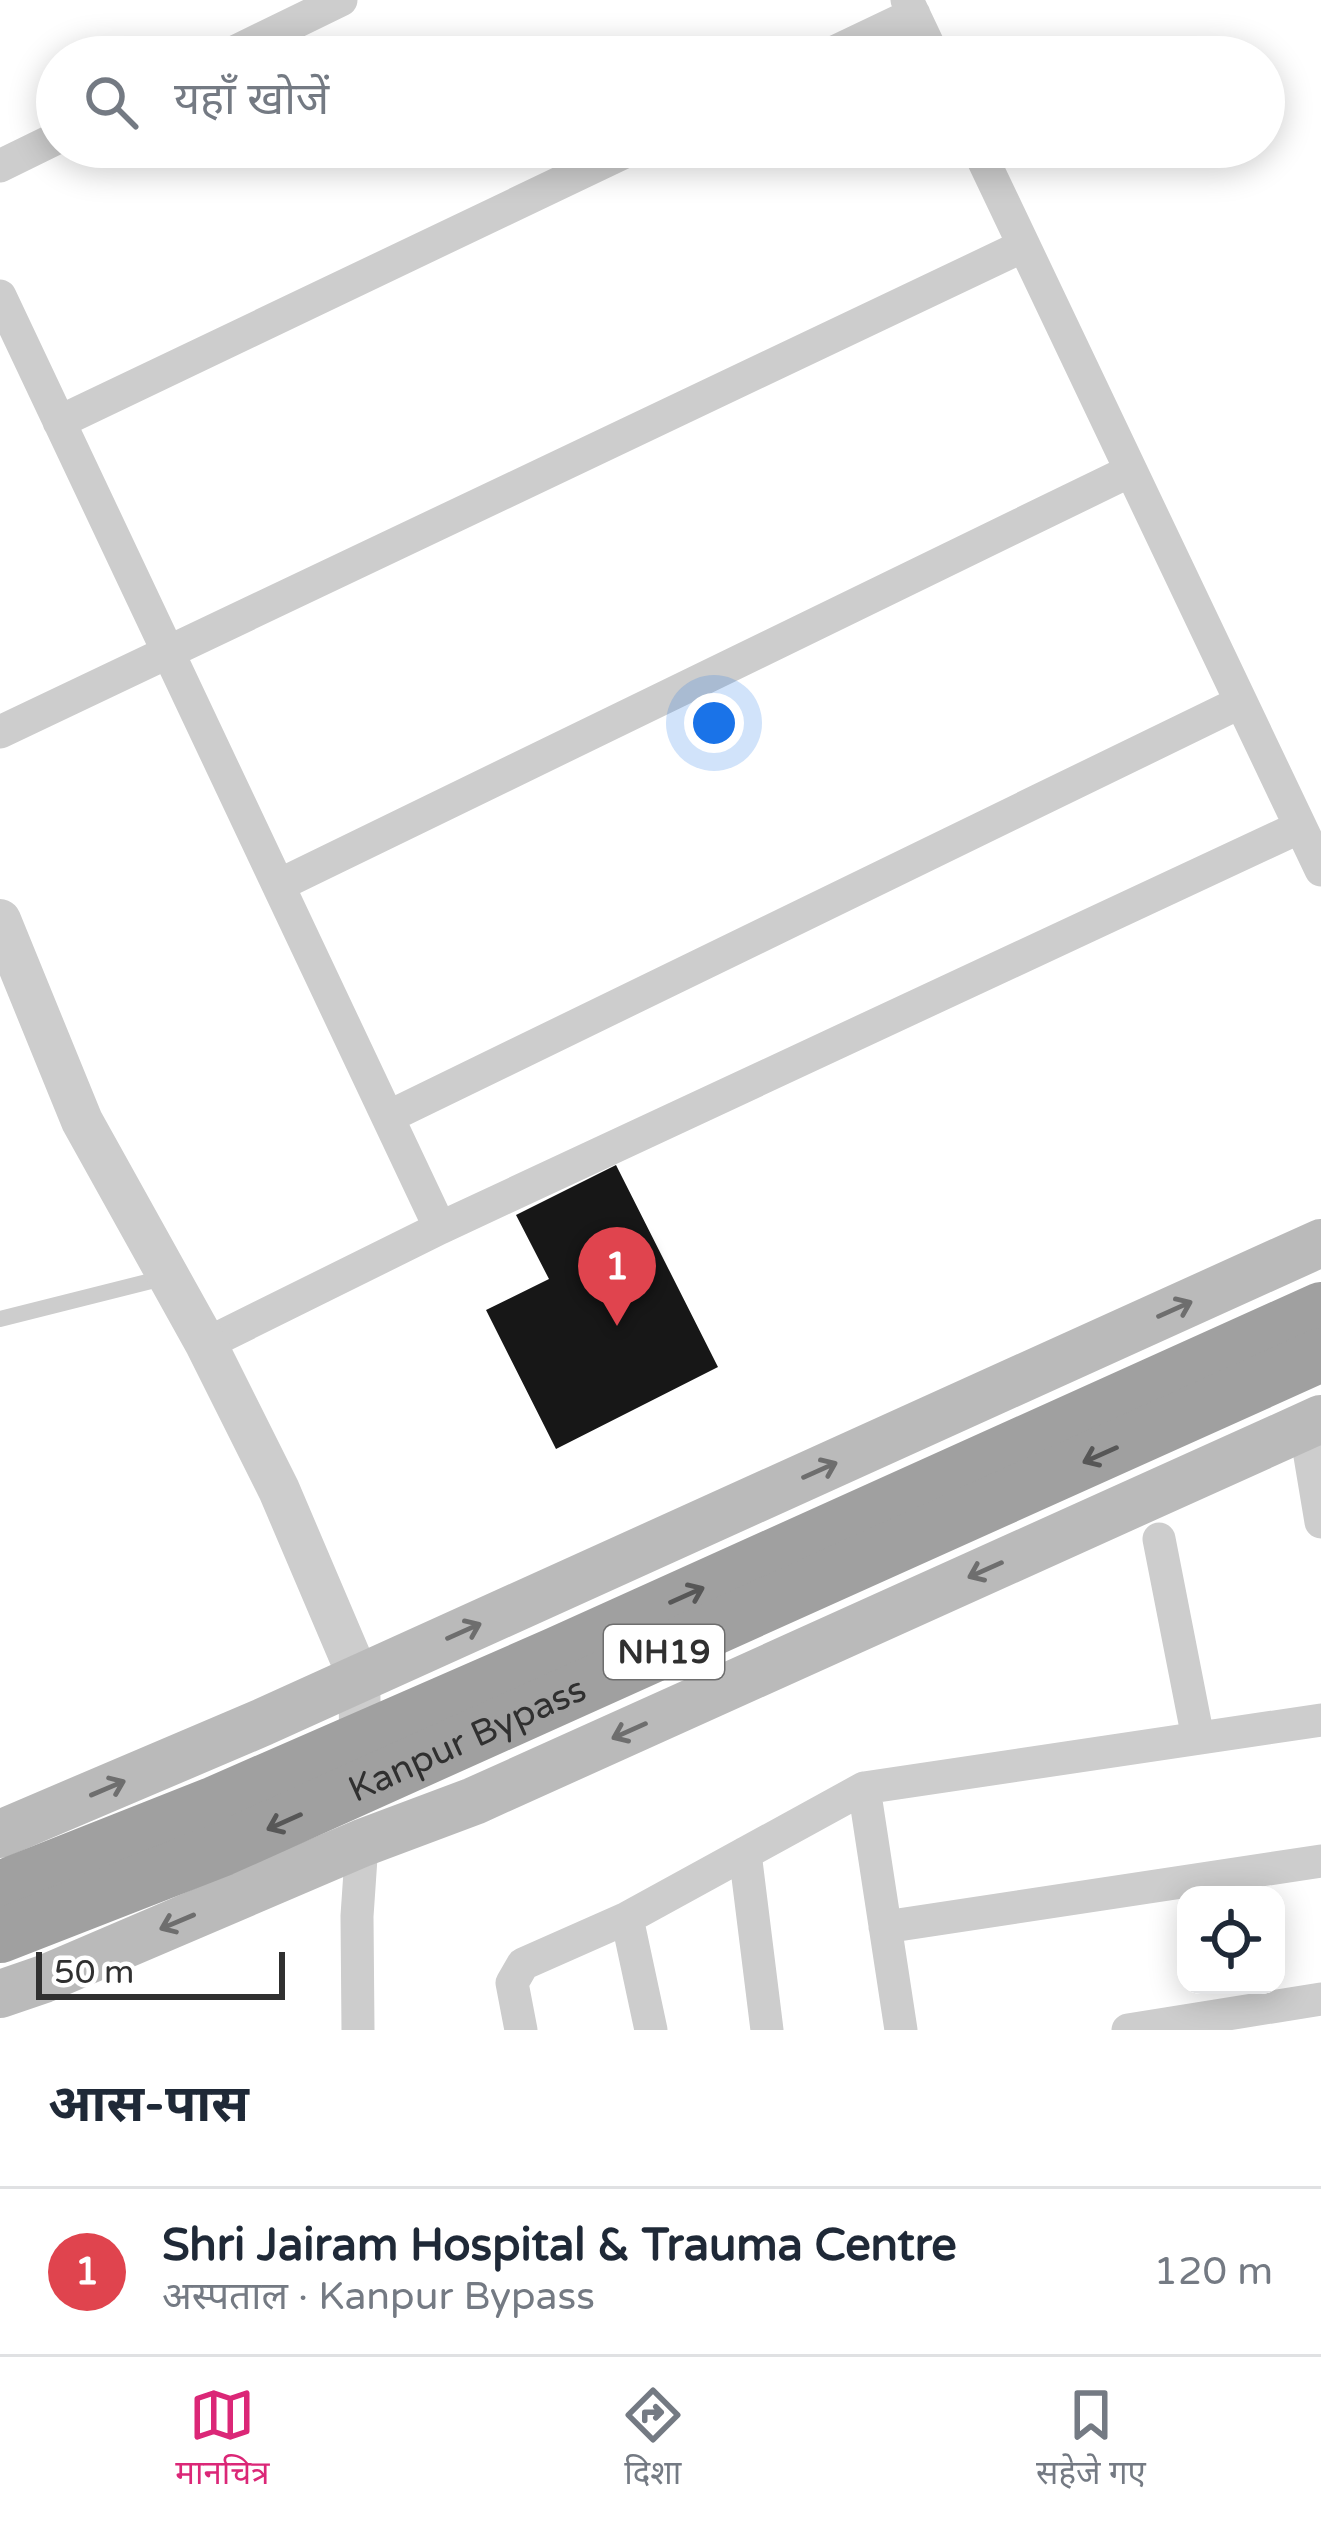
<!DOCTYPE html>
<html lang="hi">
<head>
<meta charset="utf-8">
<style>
	:root { --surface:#fff; --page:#f2f2f3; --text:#1f2937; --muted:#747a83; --line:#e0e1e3; --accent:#db2777 }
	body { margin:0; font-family:"Varela Round","Noto Sans Devanagari",sans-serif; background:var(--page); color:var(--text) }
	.controls { position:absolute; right:36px; bottom:36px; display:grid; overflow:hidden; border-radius:24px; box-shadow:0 6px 30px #0003 }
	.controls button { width:108px; height:108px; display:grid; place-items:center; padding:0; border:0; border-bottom:3px solid var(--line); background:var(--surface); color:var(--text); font:60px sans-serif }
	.scale { position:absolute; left:36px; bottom:30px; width:249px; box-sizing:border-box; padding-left:12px; border:6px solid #303030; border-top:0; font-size:33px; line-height:42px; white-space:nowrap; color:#303030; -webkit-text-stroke:9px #fff; paint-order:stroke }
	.you { position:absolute; left:714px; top:723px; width:42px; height:42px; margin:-30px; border:9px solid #fff; border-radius:50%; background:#1a73e8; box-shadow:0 0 0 18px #1a73e833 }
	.badge { display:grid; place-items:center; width:78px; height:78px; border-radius:50%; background:var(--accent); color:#fff; font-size:39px; font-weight:700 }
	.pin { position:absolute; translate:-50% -99px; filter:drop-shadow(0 3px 6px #0008) }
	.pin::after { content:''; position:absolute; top:63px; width:42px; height:36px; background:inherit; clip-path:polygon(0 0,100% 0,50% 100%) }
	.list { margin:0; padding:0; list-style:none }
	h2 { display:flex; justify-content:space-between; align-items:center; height:156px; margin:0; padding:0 48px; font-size:51px }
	h2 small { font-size:39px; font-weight:400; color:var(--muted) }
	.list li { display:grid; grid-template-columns:78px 1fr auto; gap:36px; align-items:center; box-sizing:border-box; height:168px; padding:0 48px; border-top:3px solid var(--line) }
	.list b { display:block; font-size:45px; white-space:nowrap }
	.list p { margin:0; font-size:39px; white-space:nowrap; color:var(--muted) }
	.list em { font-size:39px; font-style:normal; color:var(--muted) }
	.icon { flex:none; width:66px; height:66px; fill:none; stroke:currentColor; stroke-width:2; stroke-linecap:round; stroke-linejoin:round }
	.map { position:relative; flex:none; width:1321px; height:2030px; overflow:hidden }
	.search { position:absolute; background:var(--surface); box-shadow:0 6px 30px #0003; left:36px; right:36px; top:36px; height:132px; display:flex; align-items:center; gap:30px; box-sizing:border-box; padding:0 42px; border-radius:66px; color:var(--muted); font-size:45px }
	.sheet { height:324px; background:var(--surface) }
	nav { display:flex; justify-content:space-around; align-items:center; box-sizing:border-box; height:168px; border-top:3px solid var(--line); background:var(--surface); font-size:33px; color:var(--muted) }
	nav a { display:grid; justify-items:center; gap:6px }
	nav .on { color:var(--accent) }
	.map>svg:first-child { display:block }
	.building { fill:#171717 }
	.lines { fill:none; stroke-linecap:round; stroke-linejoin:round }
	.service { stroke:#cdcdcd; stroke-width:16 }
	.minor { stroke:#cdcdcd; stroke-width:33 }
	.tertiary { stroke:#cdcdcd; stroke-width:42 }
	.secondary { stroke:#bababa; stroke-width:48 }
	.trunk-bridge { stroke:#a0a0a0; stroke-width:54 }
	.oneway { stroke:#6e6e6e }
	.oneway2 { stroke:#575757 }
	.labels { text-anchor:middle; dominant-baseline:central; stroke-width:12; stroke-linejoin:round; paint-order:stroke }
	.shield { fill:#fff; stroke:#6e6e6e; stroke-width:3 }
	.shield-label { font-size:33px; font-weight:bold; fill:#303030 }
	.street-label { font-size:36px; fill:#303030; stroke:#fff }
</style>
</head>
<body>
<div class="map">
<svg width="1321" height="2030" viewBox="0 0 1321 2030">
	<rect width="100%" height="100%" fill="#fff"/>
	<!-- building -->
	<path class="building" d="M 616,1165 L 718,1367 L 556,1449 L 486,1310 L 549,1279 L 516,1215 Z"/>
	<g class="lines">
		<!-- service -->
		<path class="service" d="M 0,1319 L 167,1277"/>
		<!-- minor -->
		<path class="minor" d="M 907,0 L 934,57
			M 224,57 L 341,0
			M 824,57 L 914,14
			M 977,147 L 1321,870
			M 0,166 L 57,138
			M 0,296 L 440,1228
			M 59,422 L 635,147
			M 0,732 L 1023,246
			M 279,885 L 1130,471
			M 388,1117 L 1241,702
			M 206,1344 L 440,1228 L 1300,827
			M 1305,1426 L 1321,1522
			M 1159,1539 L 1198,1738
			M 745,1853 L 767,2030
			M 627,1918 L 651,2030
			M 885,1927 L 1321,1861
			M 358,2030 L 357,1916 L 362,1843
			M 521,2030 L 512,1983 L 523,1964 L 627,1918 L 864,1788
			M 901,2030 L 864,1788 L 1321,1720
			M 1128,2030 L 1321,1999"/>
		<!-- tertiary -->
		<path class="tertiary" d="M 0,920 L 82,1121 L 206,1344 L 279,1490 L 359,1678 L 361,1767"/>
		<!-- secondary -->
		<path class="secondary" d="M 0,1834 L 263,1722 L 1321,1243
			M 0,1994 L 44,1979 L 362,1843 L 474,1801 L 1321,1419"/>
		<!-- trunk-bridge -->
		<g class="trunk-bridge">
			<path d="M 0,1888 L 215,1803 L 556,1654 L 1321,1309"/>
			<path id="s1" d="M 0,1936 L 223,1849 L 1321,1355"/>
		</g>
	</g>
	<!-- one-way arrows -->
	<defs><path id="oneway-shaft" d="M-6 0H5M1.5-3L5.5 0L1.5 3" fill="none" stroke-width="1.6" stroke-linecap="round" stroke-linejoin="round" transform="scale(3)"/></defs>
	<g class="oneway">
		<use href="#oneway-shaft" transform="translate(1175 1309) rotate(-24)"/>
		<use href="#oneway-shaft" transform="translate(820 1470) rotate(-24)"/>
		<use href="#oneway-shaft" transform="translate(985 1570) rotate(156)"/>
		<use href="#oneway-shaft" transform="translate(464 1631) rotate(-24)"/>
		<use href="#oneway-shaft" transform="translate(629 1731) rotate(156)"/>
		<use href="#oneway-shaft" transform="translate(108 1788) rotate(-23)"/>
		<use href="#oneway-shaft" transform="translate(177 1922) rotate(157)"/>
	</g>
	<g class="oneway2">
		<use href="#oneway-shaft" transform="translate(1100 1455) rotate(156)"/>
		<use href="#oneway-shaft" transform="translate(687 1595) rotate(-24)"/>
		<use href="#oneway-shaft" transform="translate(284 1822) rotate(156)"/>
	</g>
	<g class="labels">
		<!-- shield labels -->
		<rect class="shield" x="604" y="1625" width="120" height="54" rx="9"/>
		<g class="shield-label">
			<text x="664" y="1652">NH19</text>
		</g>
		<!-- street labels -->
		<g class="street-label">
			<text stroke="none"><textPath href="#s1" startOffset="507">Kanpur Bypass</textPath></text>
		</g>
	</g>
</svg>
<div class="controls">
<button><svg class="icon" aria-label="locate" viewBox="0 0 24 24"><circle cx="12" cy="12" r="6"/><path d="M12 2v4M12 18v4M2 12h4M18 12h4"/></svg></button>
</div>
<div class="scale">50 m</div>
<div class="you"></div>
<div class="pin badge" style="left:617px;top:1326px;background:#e0444e">1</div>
<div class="search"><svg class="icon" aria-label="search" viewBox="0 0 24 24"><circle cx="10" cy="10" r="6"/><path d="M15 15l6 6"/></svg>यहाँ खोजें</div>
</div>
<section class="sheet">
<h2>आस-पास<small></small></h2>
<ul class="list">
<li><span class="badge" style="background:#e0444e">1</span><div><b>Shri Jairam Hospital &amp; Trauma Centre</b><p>अस्पताल · Kanpur Bypass</p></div><em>120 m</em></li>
</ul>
</section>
<nav>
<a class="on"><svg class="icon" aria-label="map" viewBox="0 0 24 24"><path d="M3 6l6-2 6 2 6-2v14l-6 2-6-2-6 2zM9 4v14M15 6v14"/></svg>मानचित्र</a>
<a><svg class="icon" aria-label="directions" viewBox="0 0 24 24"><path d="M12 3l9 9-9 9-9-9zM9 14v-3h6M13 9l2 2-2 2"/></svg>दिशा</a>
<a><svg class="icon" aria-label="saved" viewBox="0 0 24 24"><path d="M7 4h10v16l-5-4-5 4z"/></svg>सहेजे गए</a>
</nav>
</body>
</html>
